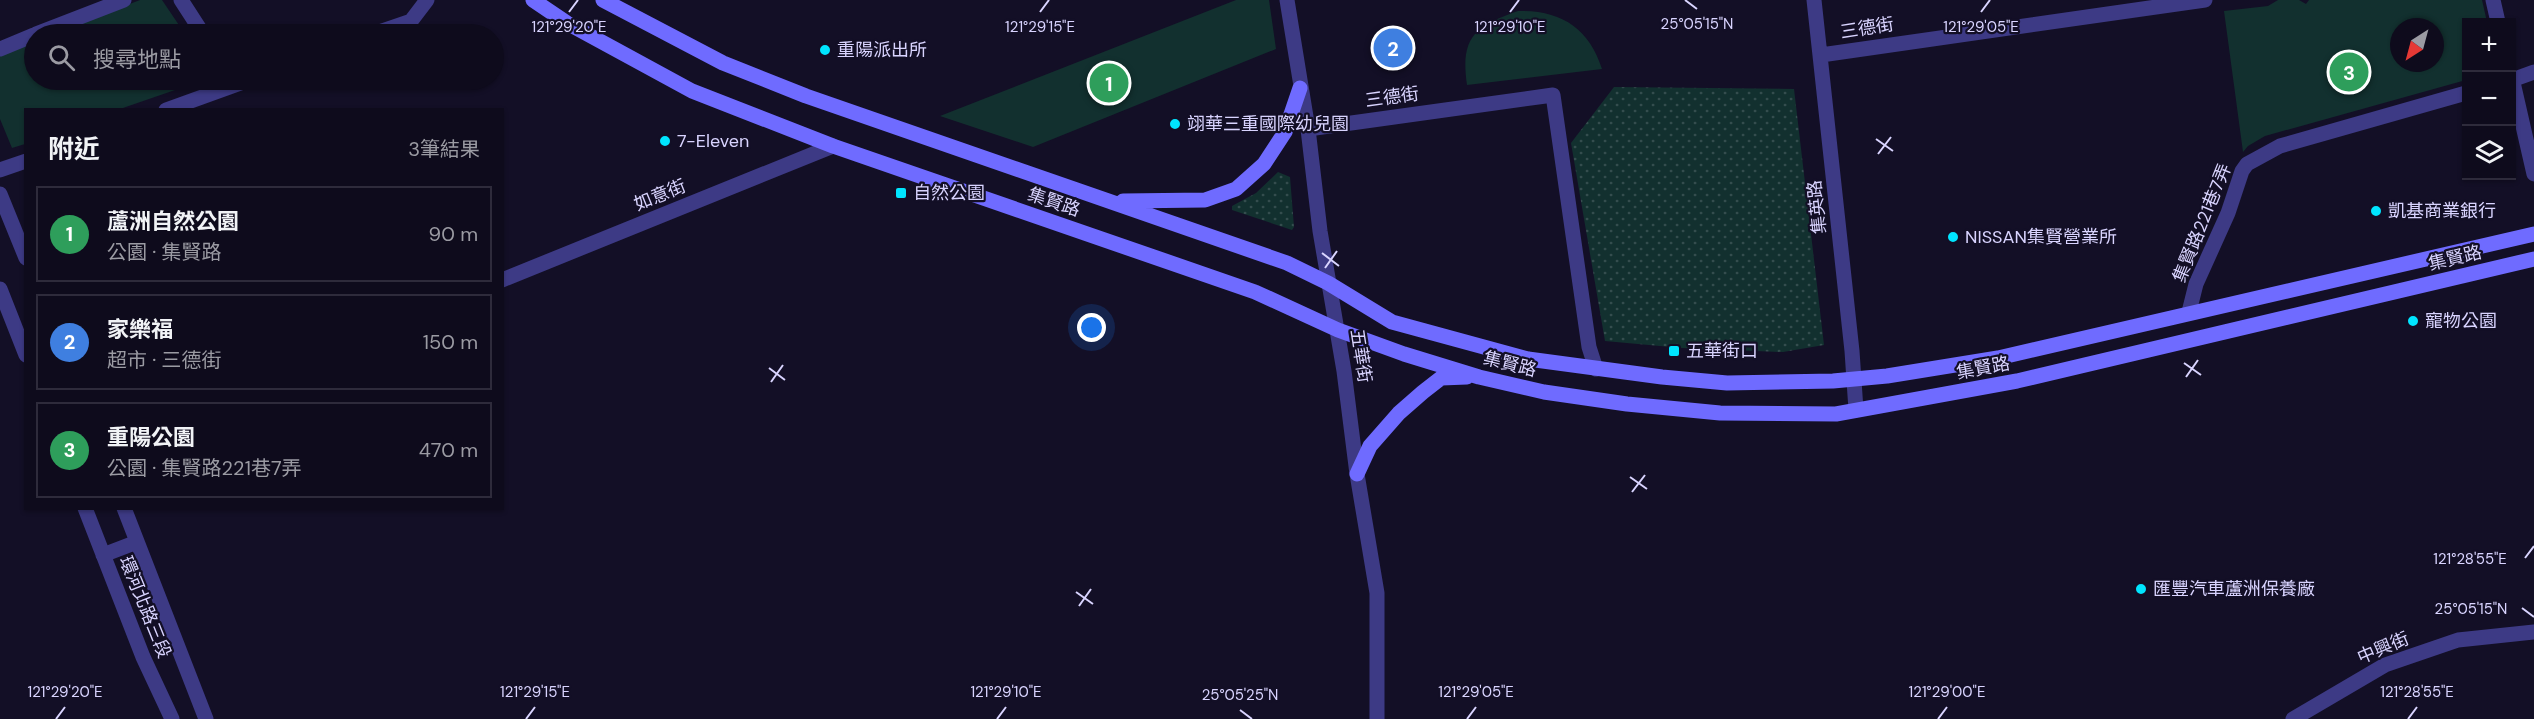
<!DOCTYPE html>
<html lang="zh-TW">
<head>
<meta charset="utf-8">
<style>
	:root { --surface:#0e0b1c; --page:#171425; --text:#f1f3f6; --muted:#9b9ba3; --line:#2e2b3b; --accent:#2563eb }
	body { margin:0; font-family:"DM Sans","Noto Sans TC",sans-serif; background:var(--page); color:var(--text) }
	.controls { position:absolute; right:18px; top:18px; display:grid; overflow:hidden; border-radius:0px; box-shadow:0 2px 4px #0004 }
	.controls button { width:54px; height:54px; display:grid; place-items:center; padding:0; border:0; border-bottom:2px solid var(--line); background:var(--surface); color:var(--text); font:30px sans-serif }
	.compass { position:absolute; left:2390px; top:18px; width:54px; height:54px; border-radius:50%; background:var(--surface); box-shadow:0 2px 4px #0004; rotate:216deg }
	.you { position:absolute; left:1092px; top:328px; width:21px; height:21px; margin:-15px; border:4px solid #fff; border-radius:50%; background:#1a73e8; box-shadow:0 0 0 9px #1a73e833 }
	.badge { display:grid; place-items:center; width:39px; height:39px; border-radius:50%; background:var(--accent); color:#fff; font-size:20px; font-weight:700 }
	.pin { position:absolute; translate:-50% -50%; border:3px solid #fff; box-shadow:0 2px 6px #0006 }
	.list { margin:0; padding:0; list-style:none }
	h2 { display:flex; justify-content:space-between; align-items:center; height:78px; margin:0; padding:0 24px; font-size:26px }
	h2 small { font-size:20px; font-weight:400; color:var(--muted) }
	.list li { display:grid; grid-template-columns:39px 1fr auto; gap:18px; align-items:center; box-sizing:border-box; height:96px; margin:0 12px 12px; padding:0 12px; border:2px solid var(--line); border-radius:0px }
	.list b { display:block; font-size:22px; white-space:nowrap }
	.list p { margin:0; font-size:20px; white-space:nowrap; color:var(--muted) }
	.list em { font-size:20px; font-style:normal; color:var(--muted) }
	.icon { flex:none; width:33px; height:33px; fill:none; stroke:currentColor; stroke-width:2; stroke-linecap:round; stroke-linejoin:round }
	.map { position:relative; flex:none; width:2534px; height:719px; overflow:hidden }
	.search { position:absolute; background:var(--surface); box-shadow:0 2px 4px #0004; left:24px; top:24px; width:480px; height:66px; display:flex; align-items:center; gap:15px; box-sizing:border-box; padding:0 21px; border-radius:33px; color:var(--muted); font-size:22px }
	.panel { position:absolute; background:var(--surface); box-shadow:0 2px 4px #0004; left:24px; top:108px; width:480px; height:402px; border-radius:0px }
	.map>svg:first-child { display:block }
	.grass { fill:url(#grass-dots) }
	.park { fill:#12302f; fill-rule:evenodd }
	.lines { fill:none; stroke-linecap:round; stroke-linejoin:round }
	.minor { stroke:#3d3a85; stroke-width:15 }
	.tertiary { stroke:#3d3a85; stroke-width:15 }
	.secondary { stroke:#6f6bff; stroke-width:15 }
	.ticks { fill:none; stroke:#d9d4ff; stroke-width:2 }
	.poi-dot { fill:#00e5ff; stroke:#130f26; stroke-width:2 }
	.labels { text-anchor:middle; dominant-baseline:central; stroke-width:4.5; stroke-linejoin:round; paint-order:stroke }
	.street-label { font-size:18px; fill:#d9d4ff; stroke:#130f26 }
	.poi-label { font-size:18px; fill:#d9d4ff; stroke:#130f26; text-anchor:start }
	.ticks-label { font-size:15px; text-anchor:middle; fill:#d9d4ff; stroke:#130f26; stroke-width:4.5; stroke-linejoin:round; paint-order:stroke }
</style>
</head>
<body>
<div class="map">
<svg width="2534" height="719" viewBox="0 0 2534 719">
	<defs>
		<pattern id="grass-dots" width="8" height="8" patternUnits="userSpaceOnUse" patternTransform="scale(1.5)"><rect width="8" height="8" fill="#12302f"/><path d="M2 2h.1M6 6h.1" fill="none" stroke="#344d4e" stroke-width="1.8" stroke-linecap="round"/></pattern>
	</defs>
	<rect width="100%" height="100%" fill="#130f26"/>
	<!-- grass -->
	<path class="grass" d="M 1614,87 L 1794,89 L 1824,345 L 1783,352 L 1682,348 L 1605,341 L 1571,143 Z
		M 1278,172 L 1290,177 L 1294,227 L 1292,230 L 1232,210 L 1232,206 L 1256,193 Z"/>
	<!-- park -->
	<path class="park" d="M 140,0 L 162,0 L 185,34 L 53,34 Z
		M 1236,0 L 1269,0 L 1276,49 L 1033,147 L 940,116 Z
		M 2278,0 L 2299,0 L 2306,4 L 2309,0 L 2482,0 L 2487,22 L 2466,22 L 2466,80 L 2265,136 L 2248,146 L 2243,152 L 2224,11 L 2268,6 ZM 2399,27 L 2435,27 L 2435,63 L 2399,63 Z
		M 1518,11 C 1561,10 1589,28 1602,69 L 1467,85 C 1460,37 1475,26 1518,11 Z
		M 34,42 L 34,80 L 204,80 L 120,109 L 26,110 L 25,144 L 12,148 L 0,119 L 0,55 Z"/>
	<g class="lines">
		<!-- minor -->
		<path class="minor" d="M 181,0 L 203,34
			M 1814,0 L 1852,351 L 1856,410
			M 2493,0 L 2498,22
			M 36,34 L 124,0
			M 373,34 L 411,21 L 427,0
			M 0,49 L 34,35
			M 1821,55 L 2205,0
			M 2512,78 L 2534,174
			M 2512,80 L 2534,72
			M 166,110 L 249,80
			M 1308,129 L 1553,95 L 1589,347 L 1596,369
			M 0,170 L 26,161
			M 502,280 L 833,146
			M 2189,312 L 2196,284 L 2228,213 L 2242,171 L 2247,164 L 2280,146 L 2466,93
			M 2293,719 L 2385,665 L 2458,640 L 2534,632"/>
		<!-- tertiary -->
		<path class="tertiary" d="M 1287,0 L 1308,129 L 1320,231 L 1344,371 L 1357,474 L 1377,593 L 1377,719
			M 0,194 L 26,258
			M 0,289 L 26,355
			M 85,508 L 143,657 L 172,719
			M 124,508 L 206,719
			M 103,555 L 137,542"/>
		<!-- secondary -->
		<path class="secondary" d="M 533,0 L 567,23 L 692,91 L 833,146 L 1255,292 L 1338,330 L 1404,354 L 1479,377 L 1544,392 L 1627,404 L 1720,413 L 1836,414 L 2017,381 L 2534,259
			M 603,0 L 723,63 L 806,96 L 1287,263 L 1328,283 L 1392,322 L 1528,359 L 1662,377 L 1727,383 L 1833,381 L 1887,376 L 1998,358 L 2534,234
			M 1123,201 L 1205,200 L 1236,189 L 1264,164 L 1285,132 L 1300,88
			M 1357,474 L 1370,446 L 1399,413 L 1423,392 L 1441,378 L 1467,377"/>
	</g>
	<!-- ticks -->
	<path class="ticks" d="M 1685,0 L 1697,9M 569,12 L 578,0M 1040,12 L 1049,0M 1510,12 L 1519,0M 1981,12 L 1990,0M 1876,139 L 1893,151M 1878,154 L 1891,137M 1322,253 L 1339,266M 1325,268 L 1337,251M 2184,363 L 2201,375M 769,368 L 785,380M 2186,377 L 2198,360M 771,382 L 783,365M 1630,477 L 1647,489M 1632,492 L 1645,475M 2525,558 L 2534,546M 1076,592 L 1093,604M 1079,606 L 1091,589M 2522,608 L 2534,617M 1240,710 L 1252,719M 56,719 L 65,707M 526,719 L 535,707M 997,719 L 1006,707M 1467,719 L 1476,707M 1938,719 L 1947,707M 2408,719 L 2417,707"/>
	<!-- markers -->
	<g class="poi-dot">
		<circle cx="825" cy="50" r="6"/>
		<circle cx="1175" cy="124" r="6"/>
		<circle cx="665" cy="141" r="6"/>
		<rect x="895" y="187" width="12" height="12" rx="3"/>
		<circle cx="2376" cy="211" r="6"/>
		<circle cx="1953" cy="237" r="6"/>
		<circle cx="2413" cy="321" r="6"/>
		<rect x="1668" y="345" width="12" height="12" rx="3"/>
		<circle cx="2141" cy="589" r="6"/>
	</g>
	<g class="labels">
		<!-- street labels -->
		<g class="street-label">
			<text transform="translate(1867 28) rotate(-9)">三德街</text>
			<text transform="translate(1392 97) rotate(-8)">三德街</text>
			<text transform="translate(660 195) rotate(-22)">如意街</text>
			<text transform="translate(1054 202) rotate(19)">集賢路</text>
			<text transform="translate(1817 207) rotate(-96)">集英路</text>
			<text transform="translate(2202 223) rotate(-68)">集賢路221巷7弄</text>
			<text transform="translate(2455 258) rotate(-14)">集賢路</text>
			<text transform="translate(1361 356) rotate(81)">五華街</text>
			<text transform="translate(1510 364) rotate(14)">集賢路</text>
			<text transform="translate(1983 368) rotate(-11)">集賢路</text>
			<text transform="translate(145 607) rotate(68)">環河北路三段</text>
			<text transform="translate(2383 648) rotate(-23)">中興街</text>
		</g>
		<!-- poi labels -->
		<g class="poi-label">
			<text x="837" y="50">重陽派出所</text>
			<text x="1187" y="124">翊華三重國際幼兒園</text>
			<text x="677" y="141">7-Eleven</text>
			<text x="913" y="193">自然公園</text>
			<text x="2388" y="211">凱基商業銀行</text>
			<text x="1965" y="237">NISSAN集賢營業所</text>
			<text x="2425" y="321">寵物公園</text>
			<text x="1686" y="351">五華街口</text>
			<text x="2153" y="589">匯豐汽車蘆洲保養廠</text>
		</g>
	</g>
	<g class="ticks-label">
		<text x="1697" y="29">25°05'15"N</text>
		<text x="569" y="32">121°29'20"E</text>
		<text x="1040" y="32">121°29'15"E</text>
		<text x="1510" y="32">121°29'10"E</text>
		<text x="1981" y="32">121°29'05"E</text>
		<text x="2470" y="564">121°28'55"E</text>
		<text x="2471" y="614">25°05'15"N</text>
		<text x="65" y="697">121°29'20"E</text>
		<text x="535" y="697">121°29'15"E</text>
		<text x="1006" y="697">121°29'10"E</text>
		<text x="1476" y="697">121°29'05"E</text>
		<text x="1947" y="697">121°29'00"E</text>
		<text x="2417" y="697">121°28'55"E</text>
		<text x="1240" y="700">25°05'25"N</text>
	</g>
</svg>
<div class="controls">
<button>+</button>
<button>−</button>
<button><svg class="icon" aria-label="layers" viewBox="0 0 24 24"><path d="M12 4l9 5-9 5-9-5zM3 14l9 5 9-5"/></svg></button>
</div>
<svg class="compass" viewBox="-18 -18 36 36"><path d="M0-13l5 13h-10z" fill="#e53935"/><path d="M0 13l5-13h-10z" fill="#9b9ba3"/></svg>
<div class="you"></div>
<div class="pin badge" style="left:1109px;top:83px;background:#2e9e5b">1</div>
<div class="pin badge" style="left:1393px;top:48px;background:#3f7fe0">2</div>
<div class="pin badge" style="left:2349px;top:72px;background:#2e9e5b">3</div>
<div class="search"><svg class="icon" aria-label="search" viewBox="0 0 24 24"><circle cx="10" cy="10" r="6"/><path d="M15 15l6 6"/></svg>搜尋地點</div>
<section class="panel">
<h2>附近<small>3筆結果</small></h2>
<ul class="list">
<li><span class="badge" style="background:#2e9e5b">1</span><div><b>蘆洲自然公園</b><p>公園 · 集賢路</p></div><em>90 m</em></li>
<li><span class="badge" style="background:#3f7fe0">2</span><div><b>家樂福</b><p>超市 · 三德街</p></div><em>150 m</em></li>
<li><span class="badge" style="background:#2e9e5b">3</span><div><b>重陽公園</b><p>公園 · 集賢路221巷7弄</p></div><em>470 m</em></li>
</ul>
</section>
</div>
</body>
</html>
